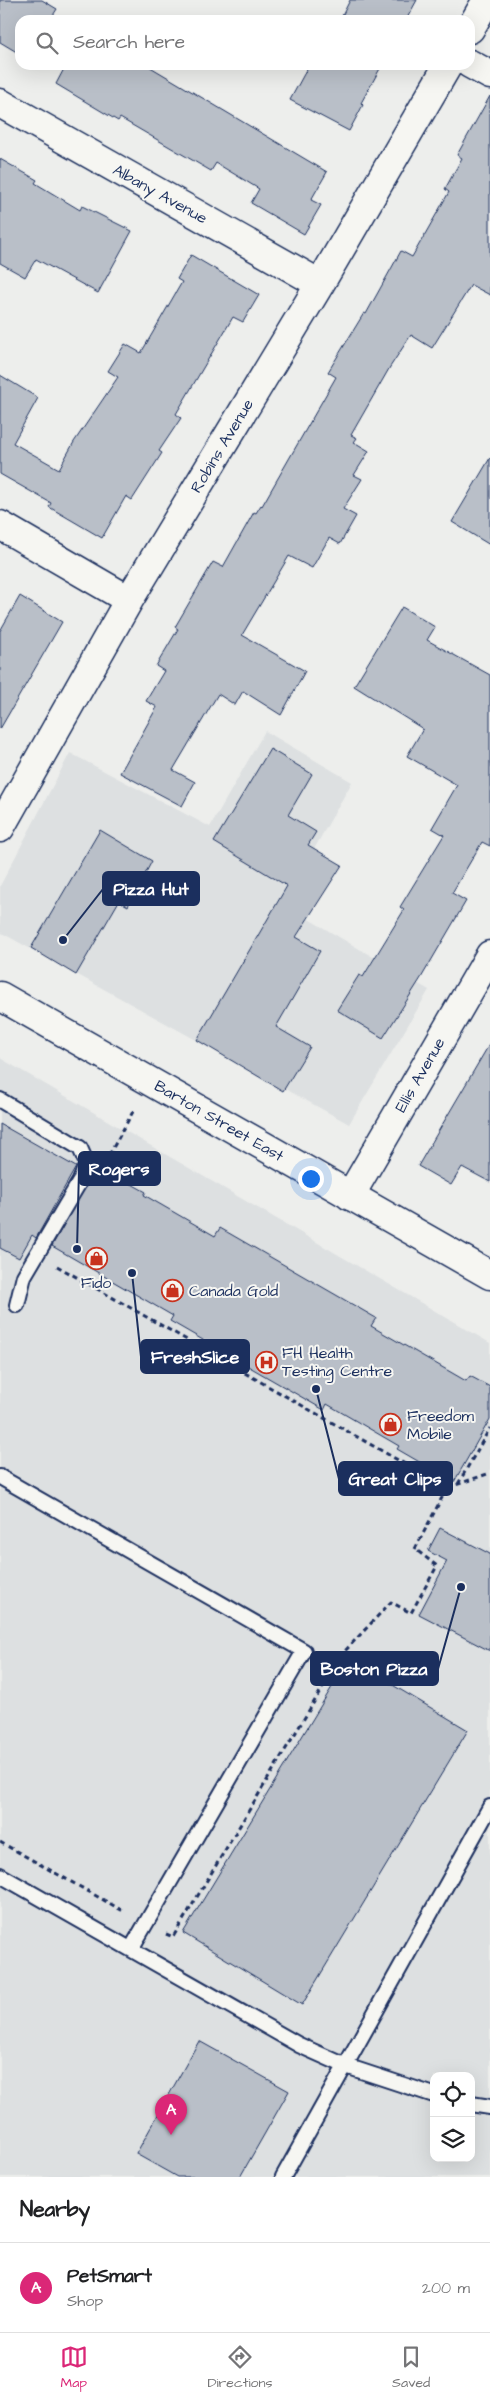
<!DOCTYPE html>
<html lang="en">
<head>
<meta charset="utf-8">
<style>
	:root { --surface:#fff; --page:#f2f2f2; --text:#202124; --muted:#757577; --line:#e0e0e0; --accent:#db2777 }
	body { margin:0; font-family:"Architects Daughter",sans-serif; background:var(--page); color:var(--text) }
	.controls { position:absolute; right:15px; bottom:15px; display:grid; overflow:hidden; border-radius:10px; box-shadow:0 5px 20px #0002 }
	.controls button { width:45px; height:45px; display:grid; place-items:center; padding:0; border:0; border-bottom:1px solid var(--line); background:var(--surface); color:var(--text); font:25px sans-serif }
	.you { position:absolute; left:310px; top:1178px; width:18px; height:18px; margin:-12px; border:4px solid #fff; border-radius:50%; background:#1a73e8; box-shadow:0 0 0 8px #1a73e833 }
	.badge { display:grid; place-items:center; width:32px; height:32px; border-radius:50%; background:var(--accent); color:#fff; font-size:16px; font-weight:700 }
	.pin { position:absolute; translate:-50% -41px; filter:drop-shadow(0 1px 2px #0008) }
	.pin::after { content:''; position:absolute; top:26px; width:18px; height:15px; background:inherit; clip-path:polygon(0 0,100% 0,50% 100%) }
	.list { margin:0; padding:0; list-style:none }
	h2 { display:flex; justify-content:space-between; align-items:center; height:65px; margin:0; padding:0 20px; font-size:21px }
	h2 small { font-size:16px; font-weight:400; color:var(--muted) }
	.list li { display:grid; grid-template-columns:32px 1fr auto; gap:15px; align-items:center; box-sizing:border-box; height:90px; padding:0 20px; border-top:1px solid var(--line) }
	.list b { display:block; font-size:19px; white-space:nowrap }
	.list p { margin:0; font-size:16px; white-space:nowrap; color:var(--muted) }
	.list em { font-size:16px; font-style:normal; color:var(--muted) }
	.icon { flex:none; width:28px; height:28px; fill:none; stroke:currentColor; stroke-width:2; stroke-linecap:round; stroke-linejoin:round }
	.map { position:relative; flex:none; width:490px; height:2177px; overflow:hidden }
	.search { position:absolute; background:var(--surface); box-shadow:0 5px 20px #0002; left:15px; right:15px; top:15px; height:55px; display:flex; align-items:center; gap:12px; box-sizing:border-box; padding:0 18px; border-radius:15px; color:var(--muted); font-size:19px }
	.sheet { height:155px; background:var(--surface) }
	nav { display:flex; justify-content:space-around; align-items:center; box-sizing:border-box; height:70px; border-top:1px solid var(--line); background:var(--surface); font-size:14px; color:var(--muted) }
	nav a { display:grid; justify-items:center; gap:2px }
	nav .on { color:var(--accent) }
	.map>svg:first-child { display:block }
	.built { fill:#dde0e1; fill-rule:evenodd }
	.building { fill:#b9bfc8; stroke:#1b2f5e }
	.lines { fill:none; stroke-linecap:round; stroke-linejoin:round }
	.service-casing { stroke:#1b2f5e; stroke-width:18 }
	.minor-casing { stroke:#1b2f5e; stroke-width:31 }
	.secondary-casing { stroke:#1b2f5e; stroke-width:31 }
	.path { stroke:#1b2f5e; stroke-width:3; stroke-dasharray:5 4; stroke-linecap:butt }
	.service { stroke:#f6f6f2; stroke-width:14 }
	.minor { stroke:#f6f6f2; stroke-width:28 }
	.secondary { stroke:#f6f6f2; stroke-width:28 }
	.labels { text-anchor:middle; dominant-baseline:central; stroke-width:4; stroke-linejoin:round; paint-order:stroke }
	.street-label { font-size:16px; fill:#1b2f5e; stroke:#f6f6f2 }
	.poi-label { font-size:16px; fill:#1b2f5e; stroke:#f6f6f2; text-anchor:start }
	.leader { fill:none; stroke:#1b2f5e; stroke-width:2 }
	.callout-dot { fill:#1b2f5e; stroke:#f6f6f2; stroke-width:2 }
	.callout { fill:#1b2f5e; stroke:#1b2f5e; stroke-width:2 }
	.callout-label { font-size:18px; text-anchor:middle; font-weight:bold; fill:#fff }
</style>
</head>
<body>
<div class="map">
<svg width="490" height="2177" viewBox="0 0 490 2177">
	<rect width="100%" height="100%" fill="#edeeec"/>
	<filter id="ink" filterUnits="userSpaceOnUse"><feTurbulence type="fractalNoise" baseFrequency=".02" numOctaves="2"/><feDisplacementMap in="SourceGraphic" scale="10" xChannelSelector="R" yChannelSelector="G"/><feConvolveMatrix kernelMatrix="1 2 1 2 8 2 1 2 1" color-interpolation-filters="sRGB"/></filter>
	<g filter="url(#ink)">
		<!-- built -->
		<path class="built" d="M 265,731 L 352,782 L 283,904 L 429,990 L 349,1124 L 0,932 L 0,886 L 70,753 L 210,827 Z
			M 0,1058 L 490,1343 L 490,2177 L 0,2177 ZM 434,2076 L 471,2076 L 471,2158 L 434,2158 Z"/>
		<!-- building -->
		<path class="building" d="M 0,0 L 42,0 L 57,9 L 50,20 L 20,20 L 20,54 L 0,42 Z
			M 350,0 L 417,0 L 406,20 L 340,20 Z
			M 66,65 L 147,65 L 327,172 L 311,200 L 321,205 L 304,234 L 251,203 L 259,189 L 216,163 L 211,171 L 120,118 L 118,121 L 56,84 Z
			M 309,65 L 382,65 L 361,103 L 363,105 L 349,131 L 290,100 Z
			M 490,96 L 490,295 L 471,285 L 432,348 L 411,335 L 390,367 L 351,435 L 357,438 L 354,442 L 369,451 L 354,475 L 362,479 L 343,509 L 356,516 L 340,544 L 329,538 L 312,568 L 289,556 L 242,635 L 305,671 L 281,715 L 243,691 L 235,705 L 218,694 L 173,770 L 195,782 L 182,806 L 120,773 L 157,707 L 146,701 L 164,671 L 156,666 L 178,629 L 175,627 L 213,562 L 223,567 L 254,512 L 256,513 L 261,505 L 262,506 L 336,377 L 328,372 L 364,313 L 366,314 L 401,251 L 412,257 L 449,192 L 445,189 L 462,158 L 457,155 Z
			M 0,159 L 37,180 L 35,183 L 80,210 L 82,206 L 132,231 L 98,293 L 36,259 L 25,277 L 0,263 Z
			M 191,255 L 259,295 L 243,322 L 233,317 L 176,414 L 181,418 L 159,451 L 162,453 L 132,500 L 126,496 L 102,538 L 49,507 L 51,503 L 0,474 L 0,375 L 38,398 L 13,443 L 59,469 L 74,442 L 118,377 L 108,371 L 125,344 L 141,353 L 182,282 L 177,279 Z
			M 490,458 L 490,545 L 452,522 Z
			M 20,596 L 62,622 L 0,729 L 0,631 Z
			M 402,607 L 435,627 L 427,640 L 490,675 L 490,846 L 482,842 L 452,893 L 466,901 L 421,978 L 383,1038 L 337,1010 L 359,975 L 363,977 L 404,910 L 400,907 L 444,835 L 432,828 L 457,785 L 407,756 L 423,729 L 354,686 Z
			M 270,749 L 312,774 L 288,815 L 316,832 L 308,845 L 342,865 L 296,937 L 320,951 L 276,1027 L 310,1047 L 283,1091 L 197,1040 L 287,886 L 214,842 Z
			M 100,830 L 152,861 L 128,906 L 119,901 L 76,975 L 31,948 Z
			M 490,1043 L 490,1182 L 462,1167 L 451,1185 L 418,1166 Z
			M 0,1124 L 76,1167 L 36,1238 L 32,1235 L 19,1258 L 0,1248 Z
			M 110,1172 L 146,1192 L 144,1195 L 215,1236 L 220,1228 L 376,1318 L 371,1326 L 466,1381 L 470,1376 L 490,1387 L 490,1419 L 454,1482 L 397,1449 L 399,1446 L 327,1404 L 324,1410 L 170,1321 L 173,1316 L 52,1246 L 91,1176 L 104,1183 Z
			M 440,1528 L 490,1554 L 490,1651 L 419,1614 L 447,1561 L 428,1551 Z
			M 349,1659 L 468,1730 L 302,2005 L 183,1933 Z
			M 199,2041 L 289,2091 L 240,2177 L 177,2177 L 136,2154 Z"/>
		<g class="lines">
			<defs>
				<path id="service" d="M 0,1100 L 80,1148 L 87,1164 L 80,1181 L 24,1276 L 17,1305
					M 0,1477 L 304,1651 L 131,1949
					M 0,1875 L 299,2045 L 346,2066 L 434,2095
					M 471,2104 L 490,2107
					M 283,2177 L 490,1807"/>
				<path id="minor" d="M 470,29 L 487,0
					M 470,64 L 490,75
					M 0,103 L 320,284
					M 0,525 L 129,600
					M 0,828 L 129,600 L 320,284 L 448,65
					M 350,1196 L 490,955"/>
				<path id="secondary" d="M 0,996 L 490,1275"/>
			</defs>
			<!-- service casing -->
			<use href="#service" class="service-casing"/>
			<!-- minor casing -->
			<use href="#minor" class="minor-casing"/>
			<!-- secondary casing -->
			<use href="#secondary" class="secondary-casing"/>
			<!-- path -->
			<path class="path" d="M 109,1155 L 135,1108
				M 57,1266 L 447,1488 L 490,1473
				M 458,1484 L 490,1428
				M 0,1842 L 125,1912
				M 166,1934 L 173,1937 L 344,1652 L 391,1602 L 411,1613 L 437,1566 L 415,1549 L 447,1488"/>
			<!-- service -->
			<use href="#service" class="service"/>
			<!-- minor -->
			<use href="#minor" class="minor"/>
			<!-- secondary -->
			<use href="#secondary" class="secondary"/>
		</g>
	</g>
	<!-- icons -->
	<defs>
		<symbol id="shop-ring" viewBox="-11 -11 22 22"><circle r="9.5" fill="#f6f6f2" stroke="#c8321e" stroke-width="1.5"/><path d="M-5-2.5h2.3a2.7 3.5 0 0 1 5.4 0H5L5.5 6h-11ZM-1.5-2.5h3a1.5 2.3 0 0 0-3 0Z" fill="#c8321e"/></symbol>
		<symbol id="hospital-ring" viewBox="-11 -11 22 22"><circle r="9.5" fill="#f6f6f2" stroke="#c8321e" stroke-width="1.5"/><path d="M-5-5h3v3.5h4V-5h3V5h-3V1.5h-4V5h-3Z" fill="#c8321e"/></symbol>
	</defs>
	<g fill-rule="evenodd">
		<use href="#shop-ring" x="84" y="1246" width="25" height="25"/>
		<use href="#shop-ring" x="160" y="1278" width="25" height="25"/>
		<use href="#hospital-ring" x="254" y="1350" width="25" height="25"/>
		<use href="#shop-ring" x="378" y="1412" width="25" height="25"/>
	</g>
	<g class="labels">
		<!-- street labels -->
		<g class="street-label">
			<text transform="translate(160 194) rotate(29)">Albany Avenue</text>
			<text transform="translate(222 446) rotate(-59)">Robins Avenue</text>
			<text transform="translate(420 1075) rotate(-60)">Ellis Avenue</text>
			<text transform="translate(219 1121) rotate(30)">Barton Street East</text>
		</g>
		<!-- poi labels -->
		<g class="poi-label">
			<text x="96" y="1283" text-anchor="middle">Fido</text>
			<text x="189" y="1291">Canada Gold</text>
			<text x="282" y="1353">FH Health<tspan x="282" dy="18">Testing Centre</tspan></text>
			<text x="407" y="1416">Freedom<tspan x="407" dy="18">Mobile</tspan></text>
		</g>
	</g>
	<!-- callouts -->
	<path class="leader" d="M63 940L103 889M77 1249L79 1169M132 1273L141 1357M316 1389L339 1479M461 1587L438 1669"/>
	<g class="callout-dot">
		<circle cx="63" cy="940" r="5"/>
		<circle cx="77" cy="1249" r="5"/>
		<circle cx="132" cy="1273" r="5"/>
		<circle cx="316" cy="1389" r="5"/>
		<circle cx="461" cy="1587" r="5"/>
	</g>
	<g class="callout">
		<rect x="103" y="872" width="96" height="33" rx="5"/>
		<rect x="79" y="1152" width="81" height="33" rx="5"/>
		<rect x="141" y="1340" width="108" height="33" rx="5"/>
		<rect x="339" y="1462" width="113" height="33" rx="5"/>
		<rect x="311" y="1652" width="127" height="33" rx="5"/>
	</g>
	<g class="callout-label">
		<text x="151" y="895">Pizza Hut</text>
		<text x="119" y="1175">Rogers</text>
		<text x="195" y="1363">FreshSlice</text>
		<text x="395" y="1485">Great Clips</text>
		<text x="374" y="1675">Boston Pizza</text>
	</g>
</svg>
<div class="controls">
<button><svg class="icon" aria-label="locate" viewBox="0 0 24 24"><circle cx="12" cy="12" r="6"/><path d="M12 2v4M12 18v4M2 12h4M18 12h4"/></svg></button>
<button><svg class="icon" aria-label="layers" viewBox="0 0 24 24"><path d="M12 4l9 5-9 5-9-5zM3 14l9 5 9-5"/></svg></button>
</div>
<div class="you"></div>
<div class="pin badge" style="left:171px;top:2135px">A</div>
<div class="search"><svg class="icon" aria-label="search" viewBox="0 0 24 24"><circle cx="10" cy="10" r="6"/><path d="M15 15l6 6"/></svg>Search here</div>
</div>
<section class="sheet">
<h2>Nearby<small></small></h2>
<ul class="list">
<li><span class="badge">A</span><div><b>PetSmart</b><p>Shop</p></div><em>200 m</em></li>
</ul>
</section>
<nav>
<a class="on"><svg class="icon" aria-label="map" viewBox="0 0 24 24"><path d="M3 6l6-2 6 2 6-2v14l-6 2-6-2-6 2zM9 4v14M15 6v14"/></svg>Map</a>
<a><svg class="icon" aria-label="directions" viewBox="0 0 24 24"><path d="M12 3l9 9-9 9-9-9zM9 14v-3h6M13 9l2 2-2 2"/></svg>Directions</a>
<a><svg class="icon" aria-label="saved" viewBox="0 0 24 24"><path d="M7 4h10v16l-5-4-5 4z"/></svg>Saved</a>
</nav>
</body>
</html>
